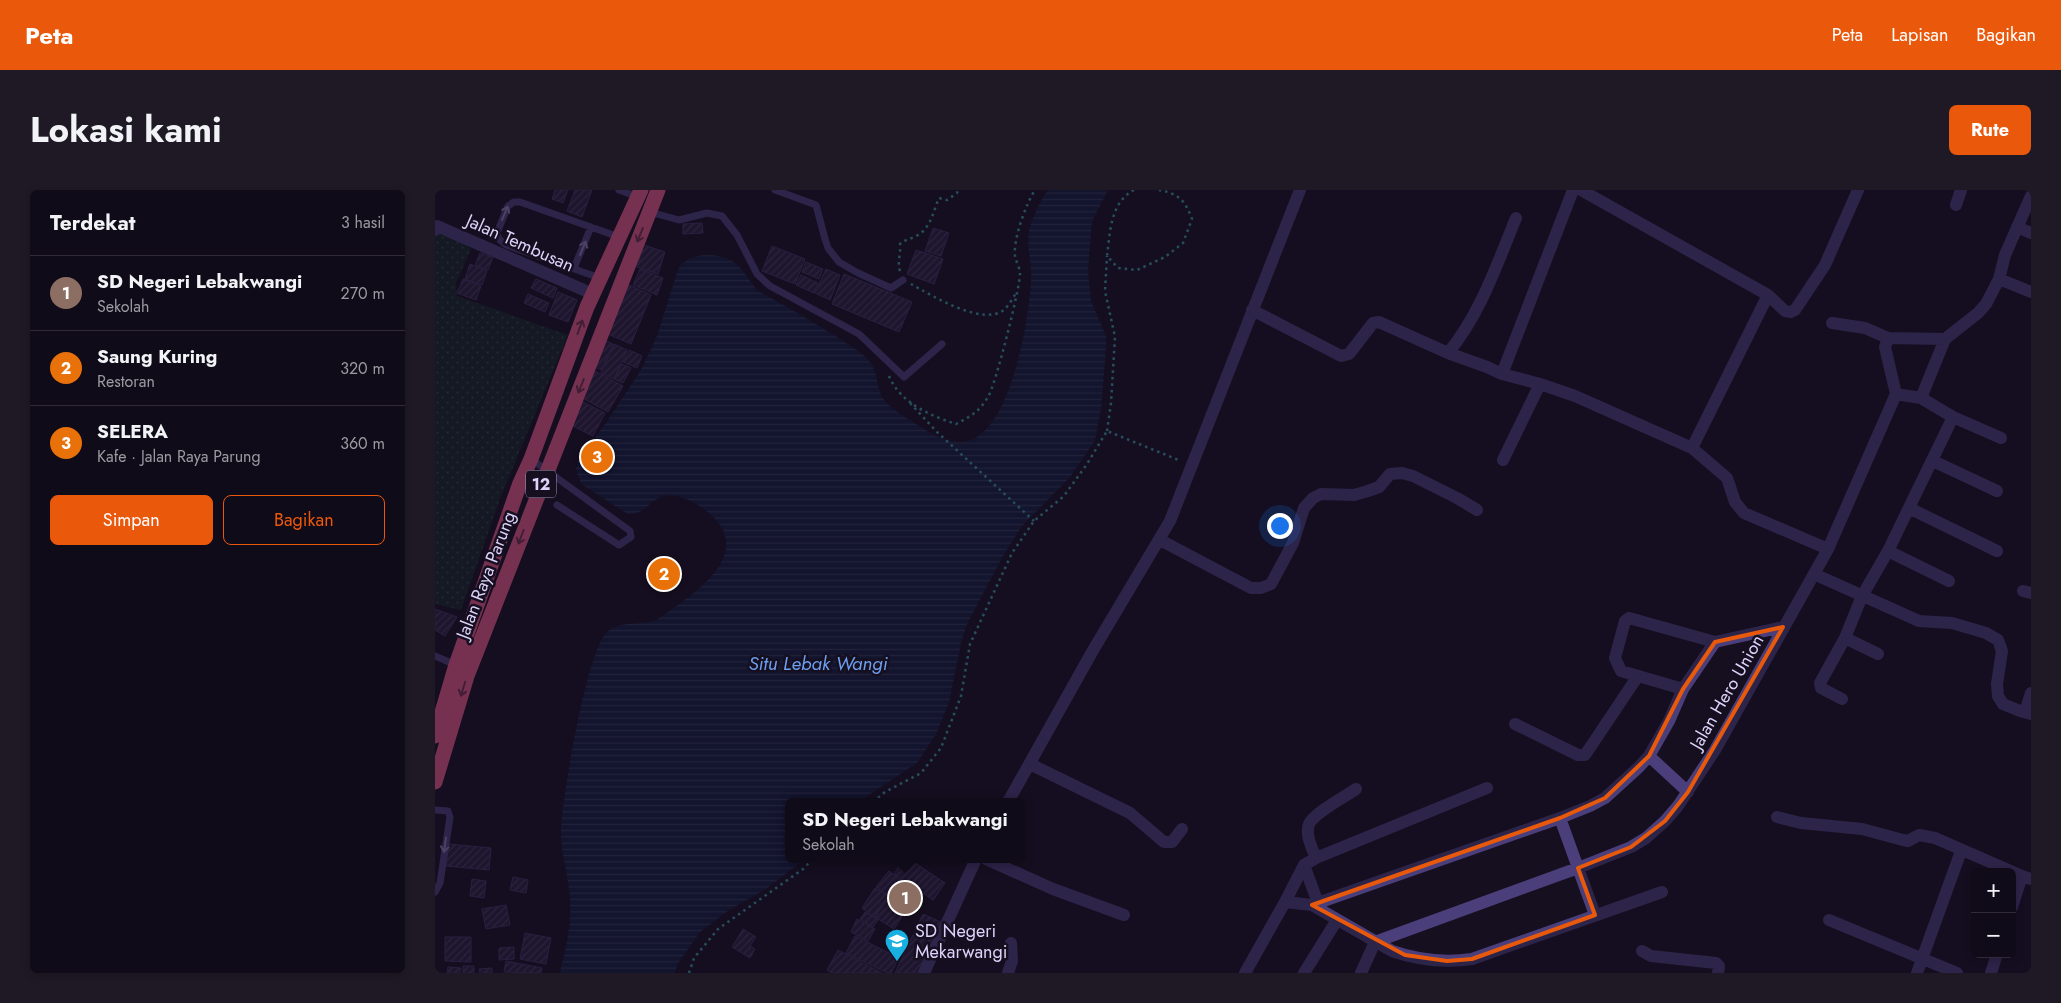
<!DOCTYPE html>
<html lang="id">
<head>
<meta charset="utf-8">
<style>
	:root { --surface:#100b18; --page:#1e1925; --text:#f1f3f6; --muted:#9c9ba2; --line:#302b37; --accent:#ea580c }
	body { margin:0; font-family:Jost,sans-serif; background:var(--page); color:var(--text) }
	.controls { position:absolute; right:15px; bottom:15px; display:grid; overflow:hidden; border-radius:8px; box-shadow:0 2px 8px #0003 }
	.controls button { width:45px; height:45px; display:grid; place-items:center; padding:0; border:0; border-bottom:1px solid var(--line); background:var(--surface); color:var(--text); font:25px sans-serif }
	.you { position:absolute; left:844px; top:335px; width:18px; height:18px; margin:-12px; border:4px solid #fff; border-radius:50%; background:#1a73e8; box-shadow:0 0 0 8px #1a73e833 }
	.badge { display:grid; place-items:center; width:32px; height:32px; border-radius:50%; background:var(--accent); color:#fff; font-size:16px; font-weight:700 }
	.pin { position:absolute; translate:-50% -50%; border:2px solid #fff; box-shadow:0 1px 5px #0006 }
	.popup { position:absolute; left:350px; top:608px; width:240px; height:65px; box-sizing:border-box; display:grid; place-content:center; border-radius:8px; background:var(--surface); filter:drop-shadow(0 1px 4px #0005); font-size:16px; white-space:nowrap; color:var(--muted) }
	.popup b { font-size:19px; color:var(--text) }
	.popup::after { content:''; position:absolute; left:50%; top:100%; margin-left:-10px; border:10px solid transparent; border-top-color:var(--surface) }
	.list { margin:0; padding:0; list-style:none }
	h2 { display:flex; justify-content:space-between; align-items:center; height:65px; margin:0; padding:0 20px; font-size:21px }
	h2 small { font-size:16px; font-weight:400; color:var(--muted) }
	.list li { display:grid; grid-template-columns:32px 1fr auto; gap:15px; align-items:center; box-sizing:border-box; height:75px; padding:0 20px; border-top:1px solid var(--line) }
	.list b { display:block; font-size:19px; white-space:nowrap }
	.list p { margin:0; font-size:16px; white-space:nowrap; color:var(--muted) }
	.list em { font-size:16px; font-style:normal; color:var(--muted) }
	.actions { display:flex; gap:10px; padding:15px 20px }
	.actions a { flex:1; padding:11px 0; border:1px solid var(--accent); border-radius:8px; text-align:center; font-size:18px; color:var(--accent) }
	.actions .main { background:var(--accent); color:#fff }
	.map { position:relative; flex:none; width:1596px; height:783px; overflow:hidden; border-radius:8px }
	header { display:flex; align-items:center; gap:30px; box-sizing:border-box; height:70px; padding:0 25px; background:var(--accent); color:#fff }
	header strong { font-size:24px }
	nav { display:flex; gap:28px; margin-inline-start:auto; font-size:18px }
	.intro { display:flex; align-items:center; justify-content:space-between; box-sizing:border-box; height:120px; padding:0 30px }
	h1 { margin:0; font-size:35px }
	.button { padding:12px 22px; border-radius:8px; background:var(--accent); color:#fff; font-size:18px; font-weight:700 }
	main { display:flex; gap:30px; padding:0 30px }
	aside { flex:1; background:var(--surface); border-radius:8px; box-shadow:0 2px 8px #0003 }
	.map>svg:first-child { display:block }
	.green { fill:url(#green-dots) }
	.water { fill:url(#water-rules) }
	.building { fill:url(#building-hatch); stroke:#453268 }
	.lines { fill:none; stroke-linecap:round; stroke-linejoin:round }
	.path { stroke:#3b9da6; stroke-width:2.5; stroke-dasharray:2.5 4; stroke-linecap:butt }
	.lane { stroke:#4a3f7a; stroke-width:7 }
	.street { stroke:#4a3f7a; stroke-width:12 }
	.highway { stroke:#ed5b8b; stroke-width:15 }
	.oneway { stroke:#8c82b4 }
	.oneway2 { stroke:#763150 }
	.marked { fill:none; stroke:#e8590c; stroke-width:4; stroke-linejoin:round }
	.labels { text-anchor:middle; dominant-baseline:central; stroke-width:5; stroke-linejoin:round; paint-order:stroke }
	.shield { fill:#150f20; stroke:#a198b9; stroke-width:1 }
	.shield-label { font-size:16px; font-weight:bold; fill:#ddd3fa }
	.street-label { font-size:18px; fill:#ddd3fa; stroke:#150f20 }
	.poi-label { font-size:18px; fill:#ddd3fa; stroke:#150f20; text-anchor:start }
	.water-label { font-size:19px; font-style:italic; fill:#6c9fef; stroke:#150f20 }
</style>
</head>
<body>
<header>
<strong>Peta</strong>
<nav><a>Peta</a><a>Lapisan</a><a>Bagikan</a></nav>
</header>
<div class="intro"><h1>Lokasi kami</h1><a class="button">Rute</a></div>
<main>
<aside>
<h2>Terdekat<small>3 hasil</small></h2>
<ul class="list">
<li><span class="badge" style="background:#8d6e63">1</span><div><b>SD Negeri Lebakwangi</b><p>Sekolah</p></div><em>270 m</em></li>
<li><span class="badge" style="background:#e8710a">2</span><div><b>Saung Kuring</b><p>Restoran</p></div><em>320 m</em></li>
<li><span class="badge" style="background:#e8710a">3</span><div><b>SELERA</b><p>Kafe · Jalan Raya Parung</p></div><em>360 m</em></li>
</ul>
<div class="actions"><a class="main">Simpan</a><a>Bagikan</a></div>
</aside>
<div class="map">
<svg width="1596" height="783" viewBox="0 0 1596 783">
	<defs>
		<pattern id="green-dots" width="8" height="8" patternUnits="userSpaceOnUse" patternTransform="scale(1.25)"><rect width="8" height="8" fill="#132629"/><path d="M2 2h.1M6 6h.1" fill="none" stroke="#354549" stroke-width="1.8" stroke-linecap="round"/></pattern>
		<pattern id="water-rules" width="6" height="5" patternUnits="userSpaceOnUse" patternTransform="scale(1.25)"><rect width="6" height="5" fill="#101b3e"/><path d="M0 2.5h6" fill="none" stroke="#323b5b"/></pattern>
		<pattern id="building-hatch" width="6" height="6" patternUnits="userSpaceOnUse" patternTransform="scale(1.25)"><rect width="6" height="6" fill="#291d3f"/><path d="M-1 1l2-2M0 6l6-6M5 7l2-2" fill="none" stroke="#483d5c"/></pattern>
	</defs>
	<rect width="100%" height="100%" fill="#150f20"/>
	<!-- green -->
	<path class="green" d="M 0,43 L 24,49 L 36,59 L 21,93 L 22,106 L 133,145 L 66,306 L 26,420 L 0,414 Z"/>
	<!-- water -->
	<path class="water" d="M 613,0 L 673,0 L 657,31 L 653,81 L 656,111 L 671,146 L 671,157 L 666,220 L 660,250 L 636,286 L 587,336 L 569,364 L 532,434 L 526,453 L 514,512 L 501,544 L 482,573 L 423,612 L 354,612 L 354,669 L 370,669 L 331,699 L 294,720 L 265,742 L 244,772 L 239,783 L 125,783 C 131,758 137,734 135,708 C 134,687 126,666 126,644 C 126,612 152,460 172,442 C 186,430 206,436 222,430 C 253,407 324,366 274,323 C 263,314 248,305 233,305 C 217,306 210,326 193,324 L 146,294 L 141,279 L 144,269 L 173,230 L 206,180 L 222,146 L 243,80 C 245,76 247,73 251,71 C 261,63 286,64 297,71 C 308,77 314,92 323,101 C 351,116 379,132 405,149 C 415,156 427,162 435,172 C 443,182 441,196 447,207 C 453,218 478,232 489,239 C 500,246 514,253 528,252 C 576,246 593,132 596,93 C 598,75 591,59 594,41 C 597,27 605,12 613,0 Z"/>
	<!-- building -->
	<path class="building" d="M 120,0 L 133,0 L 128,13 L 117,9 Z
		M 140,0 L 157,0 L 147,27 L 132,21 Z
		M 267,33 L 268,43 L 248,44 L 248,34 Z
		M 498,38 L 514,43 L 506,66 L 490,61 Z
		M 209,55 L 230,62 L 223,84 L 202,77 Z
		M 337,56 L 370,69 L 360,94 L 327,81 Z
		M 481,60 L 508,69 L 499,94 L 472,84 Z
		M 45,63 L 58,67 L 53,80 L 40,75 Z
		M 371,72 L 388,79 L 384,89 L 367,82 Z
		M 35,74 L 52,81 L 47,95 L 30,89 Z
		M 205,79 L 228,88 L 222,105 L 198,95 Z
		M 391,79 L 405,85 L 395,110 L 380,103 Z
		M 409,84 L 477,112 L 464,142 L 397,114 Z
		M 366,85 L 383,93 L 379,103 L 361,95 Z
		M 28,89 L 46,96 L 41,110 L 22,103 Z
		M 101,89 L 122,98 L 118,108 L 96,98 Z
		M 194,95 L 216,105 L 196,154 L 173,144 Z
		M 123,102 L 142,110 L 133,132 L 114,125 Z
		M 93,104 L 114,113 L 110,122 L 89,113 Z
		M 167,149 L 178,154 L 166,180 L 155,175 Z
		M 179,154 L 192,160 L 179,189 L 166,183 Z
		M 194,160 L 207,166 L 202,178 L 188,172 Z
		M 187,174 L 196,178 L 188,193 L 179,189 Z
		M 158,180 L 188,196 L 173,222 L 144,206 Z
		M 146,211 L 170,223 L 158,246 L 134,234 Z
		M 0,419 L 22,427 L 10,446 L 0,440 Z
		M 13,654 L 56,658 L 54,680 L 11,676 Z
		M 469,669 L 474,669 L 510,693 L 498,710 L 459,684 Z
		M 454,681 L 463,688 L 451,704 L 441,697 Z
		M 78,687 L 93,690 L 91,703 L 75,700 Z
		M 37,689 L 51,691 L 49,708 L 35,706 Z
		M 464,689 L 483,701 L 459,739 L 440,727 Z
		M 440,698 L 453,706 L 439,727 L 427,718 Z
		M 71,715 L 75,735 L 51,739 L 47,719 Z
		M 430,722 L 443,730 L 438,737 L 425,729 Z
		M 488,724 L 508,733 L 483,783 L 460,783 Z
		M 422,729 L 440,739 L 433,751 L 416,742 Z
		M 308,739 L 321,747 L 315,756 L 320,759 L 315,768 L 297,757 Z
		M 90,743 L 116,748 L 111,774 L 85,769 Z
		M 420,746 L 464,768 L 456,783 L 452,783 L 411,763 Z
		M 10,747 L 36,747 L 36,772 L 10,771 Z
		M 79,757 L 79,769 L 64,770 L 64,758 Z
		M 403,760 L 447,783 L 397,783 L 392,780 Z
		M 71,771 L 107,778 L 106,783 L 69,782 Z
		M 28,776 L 39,776 L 39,783 L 28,783 Z
		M 13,777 L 26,778 L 25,783 L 12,783 Z
		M 57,778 L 57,783 L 45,783 L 44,779 Z"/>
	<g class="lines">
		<!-- path -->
		<path class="path" d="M 699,0 C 675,12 675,44 672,66 L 683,78 L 702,80 L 730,67 L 748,53 L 757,29 C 750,11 745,4 724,0
			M 465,81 C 462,73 466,64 465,54 C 471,49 476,49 483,45 C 496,37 498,22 504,8 L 512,10 L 522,3 L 523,0
			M 476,94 C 496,105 549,138 570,119 C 574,115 578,108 581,103
			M 454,186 C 465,213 496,226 521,234 C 536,226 544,222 553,207 C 560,197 585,98 585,84 C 585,78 581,72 580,66 C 578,49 591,14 600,0
			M 475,213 L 502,242 L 599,331
			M 672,241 L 676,213 L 680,147 L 670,101 L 672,66
			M 438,612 L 450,602 L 486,583 L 506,558 L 526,506 L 535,454 L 577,363 L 599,331 L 629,306 L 652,274 L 672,241 L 746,271
			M 254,783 L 259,768 L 283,739 L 368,679 L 378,669"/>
		<!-- lane -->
		<path class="lane" d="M 184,0 L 203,7
			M 340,0 L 381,15 L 390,49 L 393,58 L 404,72 L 423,83 L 456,98 L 468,90
			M 215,22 L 244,30 L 272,23 L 287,26 L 302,45 L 322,84 L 335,96 L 424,144 L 469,187 L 507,154
			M 139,78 L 156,37
			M 165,88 L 71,55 L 64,49 L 62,43 L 73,16 L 79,12 L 85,12 L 184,47
			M 96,269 L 195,341 L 196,347 L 184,355 L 122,315
			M 0,466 L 21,475
			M 0,620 L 13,621 L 15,627 L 5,693 L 0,702"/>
		<!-- street -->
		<path class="street" d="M 1146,0 L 1333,105 L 1350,121 L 1356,122 L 1360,120 L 1390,75 L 1423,0
			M 1521,15 L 1526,0
			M 1582,37 L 1596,43
			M 0,40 L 2,36 L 158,104
			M 1564,89 L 1596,102
			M 817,120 L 906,166 L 914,164 L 938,133 L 944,132 L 1013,163 L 1052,177 L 1067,184 L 1105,194 L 1140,206 L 1257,258 L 1292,288 L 1300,312 L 1309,323 L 1393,359
			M 1397,133 L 1430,138 L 1453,148
			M 1013,163 C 1045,125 1062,74 1081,28
			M 1067,184 L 1138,0
			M 1461,204 L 1450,157 L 1453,148 L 1510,149
			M 1486,208 L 1510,149 L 1543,123 L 1551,114 L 1564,89 L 1570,65 L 1596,6
			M 1257,258 L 1333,105
			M 1068,270 L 1105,194
			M 1498,271 L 1562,301
			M 1474,318 L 1562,361
			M 725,350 L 816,398 L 826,398 L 836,394 L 858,353 L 869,318 L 878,308 L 886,304 L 919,305 L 933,301 L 944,297 L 955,284 L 967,283 L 978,286 L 1022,308 L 1042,320
			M 1453,361 L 1514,391
			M 1379,384 L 1484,431 L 1517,433 L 1551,443 L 1563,450 L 1567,461 L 1562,494 L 1563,506 L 1568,514 L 1585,521 L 1596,524
			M 1588,401 L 1596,403
			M 1410,448 L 1443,464
			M 1248,499 L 1186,481 L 1180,468 L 1190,431 L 1194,428 L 1280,452
			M 1407,509 L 1386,498 L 1385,493 L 1410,448 L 1427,406 L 1453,361 L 1518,227
			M 1590,522 L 1596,503
			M 1080,534 L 1143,565 L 1150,565 L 1203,486
			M 1214,566 L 1253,602
			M 595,574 L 695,623 L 729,652 L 737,652 L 747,639
			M 573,612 L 657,462 L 735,331 L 865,0
			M 1342,627 L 1366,633 L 1427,639 L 1468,650 L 1473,651 L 1484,645 L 1500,648 L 1587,686
			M 1125,628 L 1160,725
			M 881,668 C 877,658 870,645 874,634 C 879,623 911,606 921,599
			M 551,669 L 618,699 L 689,725
			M 869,675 L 883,713
			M 850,712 L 869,675 L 881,668 L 1052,598
			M 877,715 L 1125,628 L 1155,616 L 1170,608 L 1204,577 L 1214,566 L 1234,531 L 1248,499 L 1280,452 L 1348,437
			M 1577,717 L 1587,686 L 1596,689
			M 1394,730 L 1522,783
			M 940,752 L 1143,678 L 1196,657 L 1211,648 L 1230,631 L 1243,616 L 1280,560 L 1393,359 L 1461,204 L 1486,208 L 1518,227 L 1566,248
			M 1207,761 L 1216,766 L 1281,773 L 1284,776 L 1283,783
			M 489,783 L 541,669
			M 573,783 L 577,771 L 576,753
			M 810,783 L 850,712 L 877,715 L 957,761 C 983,770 1010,773 1037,769 L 1227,702
			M 869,783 L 902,730
			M 926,783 L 940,752
			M 1482,783 L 1526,661
			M 1556,783 L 1562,764"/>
		<!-- highway -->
		<path class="highway" d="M 0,546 L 21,475 L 85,293 L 96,269 L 152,117 L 206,0
			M 0,592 L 32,486 L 223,0"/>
	</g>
	<!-- one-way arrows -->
	<defs><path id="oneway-shaft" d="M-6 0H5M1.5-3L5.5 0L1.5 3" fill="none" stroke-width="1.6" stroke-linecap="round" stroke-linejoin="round" transform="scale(1.25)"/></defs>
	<g class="oneway">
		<use href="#oneway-shaft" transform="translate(70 23) rotate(-67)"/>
		<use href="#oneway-shaft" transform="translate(148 58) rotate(-67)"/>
		<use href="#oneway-shaft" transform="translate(10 655) rotate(98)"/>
	</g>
	<g class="oneway2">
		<use href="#oneway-shaft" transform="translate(205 45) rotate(112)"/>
		<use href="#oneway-shaft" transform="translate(145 137) rotate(-70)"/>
		<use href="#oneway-shaft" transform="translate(146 196) rotate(112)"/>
		<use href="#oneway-shaft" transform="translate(86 347) rotate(111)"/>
		<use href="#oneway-shaft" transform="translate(28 499) rotate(107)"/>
	</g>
	<!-- marked area -->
	<path d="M0 0H1596V783H0ZM 1348,437 L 1253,602 L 1230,631 L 1196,657 L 1143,678 L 1160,725 L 1037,769 L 1012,771 L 970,765 L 877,715 L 1125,628 L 1170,608 L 1214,566 L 1248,499 L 1280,452 Z" fill="#150f20" fill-opacity=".55" fill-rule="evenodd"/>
	<path class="marked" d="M 1348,437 L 1253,602 L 1230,631 L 1196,657 L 1143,678 L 1160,725 L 1037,769 L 1012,771 L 970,765 L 877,715 L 1125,628 L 1170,608 L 1214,566 L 1248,499 L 1280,452 Z"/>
	<!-- icons -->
	<defs>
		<symbol id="school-pin" viewBox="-11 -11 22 30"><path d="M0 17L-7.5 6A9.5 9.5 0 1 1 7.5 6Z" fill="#18afe1" stroke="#150f20"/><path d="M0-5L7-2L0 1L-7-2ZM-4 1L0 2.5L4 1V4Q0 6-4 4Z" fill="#fff"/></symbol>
	</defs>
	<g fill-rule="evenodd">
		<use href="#school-pin" x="448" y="737" width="28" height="38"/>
	</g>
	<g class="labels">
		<!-- shield labels -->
		<rect class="shield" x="91" y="280.5" width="30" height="27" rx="4"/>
		<g class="shield-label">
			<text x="106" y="294">12</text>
		</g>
		<!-- street labels -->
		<g class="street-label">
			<text transform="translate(85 53) rotate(24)">Jalan Tembusan</text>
			<text transform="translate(51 385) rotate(-69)">Jalan Raya Parung</text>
			<text transform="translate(1292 502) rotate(-60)">Jalan Hero Union</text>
		</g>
		<!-- poi labels -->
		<g class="poi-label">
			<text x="480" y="741">SD Negeri<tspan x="480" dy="21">Mekarwangi</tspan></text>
		</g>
		<!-- water labels -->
		<g class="water-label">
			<text x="383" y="473">Situ Lebak Wangi</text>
		</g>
	</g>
</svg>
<div class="controls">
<button>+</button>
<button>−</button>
</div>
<div class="you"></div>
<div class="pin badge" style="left:470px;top:708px;background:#8d6e63">1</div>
<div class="popup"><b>SD Negeri Lebakwangi</b>Sekolah</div>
<div class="pin badge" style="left:229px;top:384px;background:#e8710a">2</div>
<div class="pin badge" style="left:162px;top:267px;background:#e8710a">3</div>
</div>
</main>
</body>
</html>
